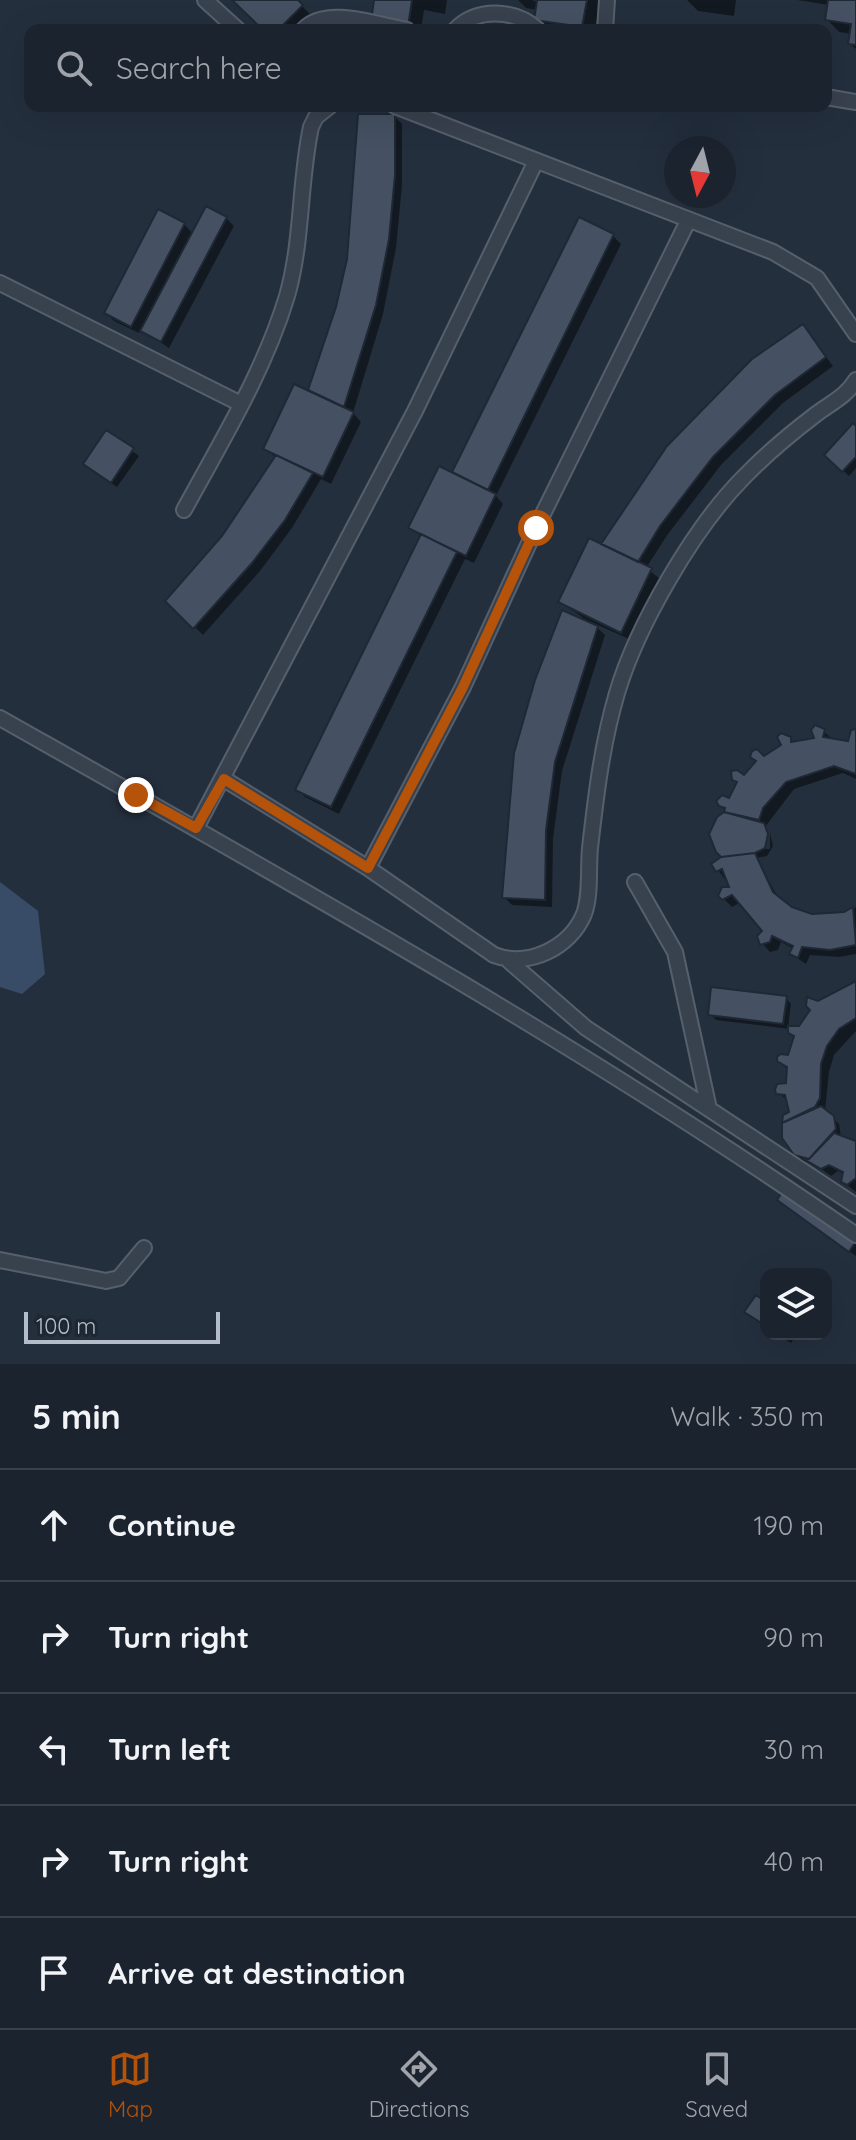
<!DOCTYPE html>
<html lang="en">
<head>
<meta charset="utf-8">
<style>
	:root { --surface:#1b232e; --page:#242b36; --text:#f1f3f6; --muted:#a0a4aa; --line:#39404a; --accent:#b45309 }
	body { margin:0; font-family:Quicksand,sans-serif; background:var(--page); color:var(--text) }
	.controls { position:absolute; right:24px; bottom:24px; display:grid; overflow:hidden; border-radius:16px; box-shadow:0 8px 32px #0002 }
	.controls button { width:72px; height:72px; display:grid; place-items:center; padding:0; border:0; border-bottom:2px solid var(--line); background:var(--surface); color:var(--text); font:40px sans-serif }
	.compass { position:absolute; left:664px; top:136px; width:72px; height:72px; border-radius:50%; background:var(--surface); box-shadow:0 8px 32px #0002; rotate:187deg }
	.scale { position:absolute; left:24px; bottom:20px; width:196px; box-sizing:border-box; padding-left:8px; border:4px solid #b4bcc9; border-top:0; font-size:22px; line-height:28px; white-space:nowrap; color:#b4bcc9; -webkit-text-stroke:6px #1d2633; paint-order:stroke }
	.stop { position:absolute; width:24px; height:24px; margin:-18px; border:6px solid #b45309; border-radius:50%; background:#fff }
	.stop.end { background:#b45309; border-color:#fff; box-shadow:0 2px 8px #0008 }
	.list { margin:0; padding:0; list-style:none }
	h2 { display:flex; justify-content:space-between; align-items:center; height:104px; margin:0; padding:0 32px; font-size:34px }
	h2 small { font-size:26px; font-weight:400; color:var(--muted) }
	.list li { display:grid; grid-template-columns:52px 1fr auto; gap:24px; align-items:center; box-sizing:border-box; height:112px; padding:0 32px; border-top:2px solid var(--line) }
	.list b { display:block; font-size:30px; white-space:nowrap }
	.list em { font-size:26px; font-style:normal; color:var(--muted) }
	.icon { flex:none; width:44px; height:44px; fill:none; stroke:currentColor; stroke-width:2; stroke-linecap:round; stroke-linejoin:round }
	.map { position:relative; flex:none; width:856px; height:1364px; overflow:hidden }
	.search { position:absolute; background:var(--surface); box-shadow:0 8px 32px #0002; left:24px; right:24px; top:24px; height:88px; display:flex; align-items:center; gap:20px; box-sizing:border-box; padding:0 28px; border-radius:16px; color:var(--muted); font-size:30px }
	.sheet { height:664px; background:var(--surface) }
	nav { display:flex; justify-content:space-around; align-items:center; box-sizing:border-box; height:112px; border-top:2px solid var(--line); background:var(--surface); font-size:22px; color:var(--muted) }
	nav a { display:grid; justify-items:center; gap:4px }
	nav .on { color:var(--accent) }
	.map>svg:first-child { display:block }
	.water { fill:#394c67 }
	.shadow { fill:#0007 }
	.building { fill:#455162; stroke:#1f2835; stroke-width:2 }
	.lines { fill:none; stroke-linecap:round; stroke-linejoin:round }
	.minor-casing { stroke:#565f6c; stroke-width:18 }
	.minor { stroke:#38414e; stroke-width:14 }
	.route { stroke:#b45309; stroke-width:10 }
</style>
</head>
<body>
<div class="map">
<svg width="856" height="1364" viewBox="0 0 856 1364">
	<rect width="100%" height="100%" fill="#242f3e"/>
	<!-- water -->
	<path class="water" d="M 0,882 L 38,911 L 45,974 L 22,994 L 0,987 Z"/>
	<!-- shadow -->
	<path class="shadow" d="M 235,0 L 296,0 L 314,18 L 302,30 L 265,30 Z
		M 376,0 L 447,0 L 445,14 L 424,10 L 421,30 L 383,30 Z
		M 518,0 L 600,0 L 595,30 L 547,30 L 536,19 L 538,10 L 526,8 Z
		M 687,0 L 736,0 L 734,16 L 698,11 Z
		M 797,0 L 856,0 L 856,49 L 850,44 L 852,34 L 839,32 L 827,19 L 829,5 Z
		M 394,116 L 402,124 L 402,185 L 396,248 L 383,314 L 353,413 L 361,422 L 331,484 L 321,479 L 292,528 L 260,571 L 203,635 L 168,601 L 251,502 L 276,458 L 266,449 L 309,393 Z
		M 226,218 L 234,226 L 169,348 L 141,329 L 139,333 L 114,321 L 106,313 L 184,224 L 193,234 Z
		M 580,219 L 613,236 L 621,244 L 496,496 L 503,504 L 474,563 L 465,559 L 339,814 L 305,797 L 297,789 L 422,537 L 411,528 L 453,475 Z
		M 803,327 L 833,366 L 783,403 L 721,465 L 668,534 L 646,568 L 659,578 L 629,639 L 591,622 L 605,635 L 562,771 L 553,839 L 552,907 L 512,905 L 504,897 L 582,617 L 560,602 L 602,547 Z
		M 856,429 L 856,468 L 849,476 L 826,455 Z
		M 107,433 L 139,456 L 117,487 L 92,470 Z
		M 820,728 L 832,739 L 850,743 L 856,731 L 856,779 L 843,773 L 794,789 L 765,827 L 766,849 L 770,849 L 770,833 L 773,846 L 767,856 L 756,858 L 779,899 L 791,908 L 812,916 L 845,914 L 856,907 L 856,954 L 839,957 L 810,955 L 806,964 L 791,954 L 794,949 L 781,942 L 778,950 L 770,952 L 762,943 L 765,931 L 741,902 L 732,907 L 720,895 L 732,889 L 718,870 L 724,857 L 726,811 L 720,805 L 730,800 L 738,784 L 734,780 L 744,777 L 764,758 L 784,746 L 785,736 L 793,744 L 817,739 Z
		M 856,984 L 856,1031 L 834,1055 L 829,1072 L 825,1111 L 839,1124 L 841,1136 L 856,1143 L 856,1192 L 845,1183 L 845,1175 L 838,1171 L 831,1176 L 813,1163 L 802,1161 L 784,1138 L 785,1116 L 792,1113 L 789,1101 L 778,1093 L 788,1085 L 787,1069 L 779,1060 L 789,1057 L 796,1038 L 790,1029 L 716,1020 L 710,1014 L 786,998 L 791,1004 L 788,1028 L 800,1028 L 818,1003 Z
		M 785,1192 L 856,1243 L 856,1256 L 785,1206 Z
		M 777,1334 L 797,1334 L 791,1343 Z"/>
	<!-- building -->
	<path class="building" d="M 232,0 L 298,0 L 303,5 L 278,30 L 263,30 Z
		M 374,0 L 412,0 L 408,27 L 371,21 Z
		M 533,0 L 587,0 L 582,27 L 534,20 L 537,1 Z
		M 828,0 L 856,0 L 856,45 L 848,44 L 851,24 L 825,20 Z
		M 358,114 L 395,114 L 395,175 L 389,239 L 376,305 L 344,407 L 308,390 L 336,307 L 347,259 Z
		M 206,206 L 227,217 L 161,342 L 140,331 Z
		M 158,209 L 185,223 L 131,327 L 104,313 Z
		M 579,217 L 614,234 L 488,490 L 452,472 Z
		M 803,324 L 826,357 L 775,395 L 713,457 L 660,526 L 638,562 L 601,544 L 667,446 L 752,359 Z
		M 294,384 L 354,412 L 323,477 L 263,449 Z
		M 853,423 L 856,426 L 856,457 L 842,472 L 824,455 Z
		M 106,430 L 134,448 L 111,483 L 83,464 Z
		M 276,455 L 313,473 L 285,520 L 252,563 L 193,629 L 165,601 L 222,536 Z
		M 439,466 L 496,494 L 466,556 L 408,528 Z
		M 421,534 L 457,552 L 331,807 L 295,790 Z
		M 589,538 L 652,568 L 621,633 L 558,602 Z
		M 562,610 L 598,626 L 555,762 L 546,830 L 545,900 L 502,898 L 514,753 L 535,680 Z
		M 815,725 L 825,729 L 823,737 L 848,741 L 851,730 L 856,729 L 856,774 L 834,766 L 786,782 L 763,808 L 759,820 L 724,812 L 725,808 L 719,806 L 716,801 L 722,795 L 729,798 L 737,782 L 732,780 L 731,771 L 737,770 L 744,775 L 756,761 L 750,757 L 752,751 L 757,749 L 764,756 L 781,745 L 777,737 L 781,733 L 791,737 L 791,742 L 814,738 L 811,730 Z
		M 724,812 L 764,823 L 768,834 L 765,848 L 755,853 L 721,857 L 716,852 L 709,834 L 717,817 Z
		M 755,853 L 773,892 L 792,907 L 812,914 L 844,912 L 853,907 L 856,945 L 830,950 L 802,947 L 798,958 L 789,954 L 793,946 L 772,936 L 770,942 L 760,945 L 757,936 L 762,931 L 732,895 L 722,900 L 718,896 L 722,887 L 729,887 L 722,869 L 716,872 L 711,864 L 721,857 Z
		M 856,981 L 856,1018 L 839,1029 L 827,1046 L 821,1064 L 820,1098 L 815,1107 L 782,1123 L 783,1115 L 789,1112 L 785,1095 L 776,1094 L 775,1090 L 777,1084 L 786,1083 L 787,1067 L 777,1061 L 777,1057 L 780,1054 L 788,1055 L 794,1036 L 788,1033 L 788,1026 L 799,1026 L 810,1010 L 806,1006 L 807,997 L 818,1001 Z
		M 711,987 L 787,996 L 783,1024 L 708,1015 Z
		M 821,1106 L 834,1116 L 836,1129 L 809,1159 L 794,1155 L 782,1138 L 782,1123 Z
		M 834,1133 L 856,1141 L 856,1178 L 847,1185 L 841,1182 L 843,1172 L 829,1165 L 821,1169 L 804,1159 L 809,1159 Z
		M 784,1189 L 856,1241 L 849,1252 L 777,1200 Z
		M 756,1295 L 766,1302 L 766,1326 L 744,1312 Z"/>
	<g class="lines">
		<defs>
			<path id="minor" d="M 205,0 L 238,30
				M 303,30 C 326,5 377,25 407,30
				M 455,30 C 477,7 515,9 538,30
				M 605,30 L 607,0
				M 826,97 L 856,102
				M 395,106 L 773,252 L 817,278 L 856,334
				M 0,283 L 241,404
				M 184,510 C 222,440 264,372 287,296 C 303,240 299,183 311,127 L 316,117 L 330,106
				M 0,718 C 290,882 582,1045 856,1235
				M 224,779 L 368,868 L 494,955 C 528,968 570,948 584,914 C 591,895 588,869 590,848 C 596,795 602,744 617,693 C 637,626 693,529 742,479 C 764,456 790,434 815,415 C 829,404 847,396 856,380
				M 196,828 L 415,411 L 536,161
				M 368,868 L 463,687 L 536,528 L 688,221
				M 635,882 L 675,952 L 709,1109
				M 509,961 L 586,1028 L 856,1206
				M 0,1260 L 106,1281 L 119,1278 L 144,1248"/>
		</defs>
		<!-- minor casing -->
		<use href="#minor" class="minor-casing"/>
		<!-- minor -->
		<use href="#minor" class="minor"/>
	</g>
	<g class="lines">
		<!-- route -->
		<path class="route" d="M 136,795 L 196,828 L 224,779 L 368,868 L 463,687 L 536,528"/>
	</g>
</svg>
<div class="controls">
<button><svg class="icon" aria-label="layers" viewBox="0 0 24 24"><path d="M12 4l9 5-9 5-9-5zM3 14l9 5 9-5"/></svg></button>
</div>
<svg class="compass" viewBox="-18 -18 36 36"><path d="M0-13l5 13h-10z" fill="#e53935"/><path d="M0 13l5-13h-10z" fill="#a0a4aa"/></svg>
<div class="scale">100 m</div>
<div class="stop" style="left:536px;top:528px"></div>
<div class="stop end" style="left:136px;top:795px"></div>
<div class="search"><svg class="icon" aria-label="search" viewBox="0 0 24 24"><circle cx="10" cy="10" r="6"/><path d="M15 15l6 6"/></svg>Search here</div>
</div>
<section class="sheet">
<h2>5 min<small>Walk · 350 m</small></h2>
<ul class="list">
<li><svg class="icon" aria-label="ahead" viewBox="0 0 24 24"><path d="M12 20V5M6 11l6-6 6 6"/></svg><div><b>Continue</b></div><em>190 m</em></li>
<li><svg class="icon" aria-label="right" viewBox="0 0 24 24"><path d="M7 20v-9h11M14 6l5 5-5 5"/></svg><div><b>Turn right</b></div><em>90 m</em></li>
<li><svg class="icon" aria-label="left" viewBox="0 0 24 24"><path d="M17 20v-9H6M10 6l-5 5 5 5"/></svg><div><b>Turn left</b></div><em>30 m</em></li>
<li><svg class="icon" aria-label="right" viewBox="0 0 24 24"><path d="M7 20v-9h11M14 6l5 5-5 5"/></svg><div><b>Turn right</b></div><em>40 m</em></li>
<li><svg class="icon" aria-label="arrive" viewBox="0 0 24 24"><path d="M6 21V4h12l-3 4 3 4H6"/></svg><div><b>Arrive at destination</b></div></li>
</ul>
</section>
<nav>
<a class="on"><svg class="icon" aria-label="map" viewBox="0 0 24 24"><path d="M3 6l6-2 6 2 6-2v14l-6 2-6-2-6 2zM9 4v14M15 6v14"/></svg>Map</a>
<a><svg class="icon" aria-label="directions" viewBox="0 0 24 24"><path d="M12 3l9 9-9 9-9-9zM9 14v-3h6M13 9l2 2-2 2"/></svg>Directions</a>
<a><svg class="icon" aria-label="saved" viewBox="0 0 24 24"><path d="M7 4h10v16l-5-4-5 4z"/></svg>Saved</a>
</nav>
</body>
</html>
